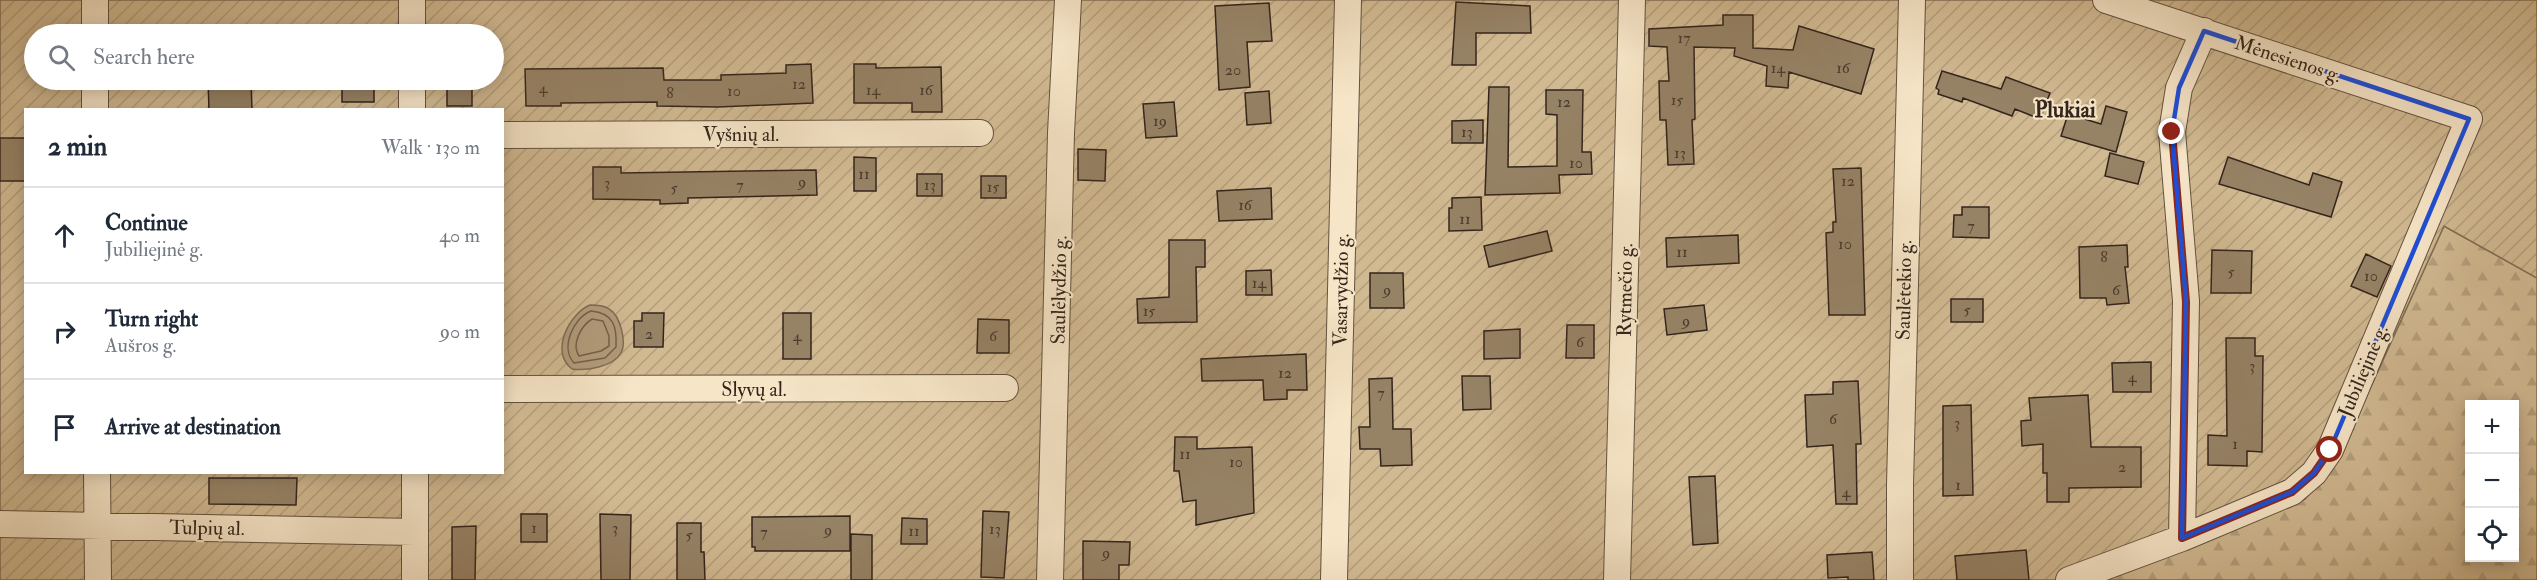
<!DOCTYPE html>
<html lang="en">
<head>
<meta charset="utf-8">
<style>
	:root { --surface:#fff; --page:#f6f6f7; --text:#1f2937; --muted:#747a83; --line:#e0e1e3 }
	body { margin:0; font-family:"IM FELL Double Pica",serif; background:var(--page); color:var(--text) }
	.controls { position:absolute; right:18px; bottom:18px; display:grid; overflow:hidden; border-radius:0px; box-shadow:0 3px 15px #0003 }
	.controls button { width:54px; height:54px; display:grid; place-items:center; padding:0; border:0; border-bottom:2px solid var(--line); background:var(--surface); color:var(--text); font:30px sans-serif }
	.stop { position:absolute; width:18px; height:18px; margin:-14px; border:4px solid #8f2418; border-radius:50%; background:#fff }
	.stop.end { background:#8f2418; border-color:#fff; box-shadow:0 2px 6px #0008 }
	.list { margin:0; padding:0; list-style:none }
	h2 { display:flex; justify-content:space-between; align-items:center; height:78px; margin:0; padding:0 24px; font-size:26px }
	h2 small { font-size:20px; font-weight:400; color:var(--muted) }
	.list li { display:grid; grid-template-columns:39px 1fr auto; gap:18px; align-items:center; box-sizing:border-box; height:96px; padding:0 24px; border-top:2px solid var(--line) }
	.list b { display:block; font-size:22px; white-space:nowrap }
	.list p { margin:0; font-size:20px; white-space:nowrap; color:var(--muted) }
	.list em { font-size:20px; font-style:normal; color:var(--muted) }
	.icon { flex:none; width:33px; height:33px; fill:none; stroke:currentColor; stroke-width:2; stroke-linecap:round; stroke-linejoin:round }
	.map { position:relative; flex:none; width:2537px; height:580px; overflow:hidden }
	.search { position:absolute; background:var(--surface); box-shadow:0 3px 15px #0003; left:24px; top:24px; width:480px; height:66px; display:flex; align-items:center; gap:15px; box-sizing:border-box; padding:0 21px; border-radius:33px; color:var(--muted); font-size:22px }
	.panel { position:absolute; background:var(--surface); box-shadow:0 3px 15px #0003; left:24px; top:108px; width:480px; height:366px; border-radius:0px }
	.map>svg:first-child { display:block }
	.forest { fill:url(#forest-firs); stroke:#826f56; stroke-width:1.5; fill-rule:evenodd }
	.garden { fill:url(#garden-furrows); stroke:#826f56; stroke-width:1.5; fill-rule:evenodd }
	.water { fill:#b19a79; stroke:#7f6b54; stroke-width:1.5 }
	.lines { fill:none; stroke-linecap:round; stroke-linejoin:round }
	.shore { stroke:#72604a; stroke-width:1.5 }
	.building { fill:#968265; stroke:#34251c; stroke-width:1.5 }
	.minor-casing { stroke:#63523f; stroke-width:28 }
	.minor { stroke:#f6e5c7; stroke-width:26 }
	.route { stroke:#8f2418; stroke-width:8 }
	.marked { fill:none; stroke:#1d4ed8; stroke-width:4.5; stroke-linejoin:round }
	.labels { text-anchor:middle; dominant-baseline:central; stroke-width:4.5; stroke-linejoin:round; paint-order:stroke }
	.number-label { font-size:16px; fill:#4c3c2e }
	.street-label { font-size:20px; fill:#34251c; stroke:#f6e5c7 }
	.quarter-label { font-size:22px; font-weight:bold; fill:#34251c; stroke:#f6e5c7 }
</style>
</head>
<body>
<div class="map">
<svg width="2537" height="580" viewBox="0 0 2537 580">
	<defs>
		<pattern id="forest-firs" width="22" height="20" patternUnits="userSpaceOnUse" patternTransform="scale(1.5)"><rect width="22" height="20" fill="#d1b991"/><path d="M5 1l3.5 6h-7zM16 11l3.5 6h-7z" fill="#b49f7c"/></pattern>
		<pattern id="garden-furrows" width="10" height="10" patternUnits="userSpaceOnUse" patternTransform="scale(1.5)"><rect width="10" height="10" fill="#d1b991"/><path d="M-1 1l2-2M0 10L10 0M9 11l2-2" fill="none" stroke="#b49f7c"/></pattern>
	</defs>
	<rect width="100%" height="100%" fill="#f1d7a9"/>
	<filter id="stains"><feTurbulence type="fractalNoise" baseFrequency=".00333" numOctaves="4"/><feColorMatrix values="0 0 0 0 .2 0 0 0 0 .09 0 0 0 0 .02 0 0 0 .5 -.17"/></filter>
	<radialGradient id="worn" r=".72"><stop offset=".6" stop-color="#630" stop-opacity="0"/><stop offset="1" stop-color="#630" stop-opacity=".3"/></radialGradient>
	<!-- forest -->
	<path class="forest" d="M 2444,226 L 2537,278 L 2537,580 L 2096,580 L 2336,463 ZM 2470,404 L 2514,404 L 2514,558 L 2470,558 Z"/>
	<!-- garden -->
	<path class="garden" d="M 0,0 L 2537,0 L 2537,278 L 2444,226 L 2336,463 L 2305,499 L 2096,580 L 0,580 ZM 34,34 L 494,34 L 494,80 L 34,80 ZM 26,110 L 502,110 L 502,472 L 26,472 Z"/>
	<!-- water -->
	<path class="water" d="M 590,305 C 596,305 604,305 609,309 C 620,315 627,342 621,353 C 613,367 586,371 572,369 C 549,352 570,313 590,305 Z"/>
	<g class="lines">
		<!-- shore -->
		<path class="shore" d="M 591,311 C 614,313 617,327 616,347 L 605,358 L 574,363 C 560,348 573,318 591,311 Z
			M 592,319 L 603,321 L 609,336 L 609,346 L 601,351 L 579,356 C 571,344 581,326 592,319 Z"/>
	</g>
	<!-- building -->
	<path class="building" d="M 1456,2 L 1530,6 L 1531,33 L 1476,33 L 1476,65 L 1452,65 Z
		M 1269,3 L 1272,41 L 1247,42 L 1250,87 L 1219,90 L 1215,6 Z
		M 1723,15 L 1753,15 L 1753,48 L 1793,50 L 1799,26 L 1874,49 L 1861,94 L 1789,72 L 1788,88 L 1766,86 L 1767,66 L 1734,56 L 1735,48 L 1694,47 L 1695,119 L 1692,120 L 1694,164 L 1668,165 L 1666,120 L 1660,120 L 1659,81 L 1669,81 L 1667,47 L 1649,46 L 1649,29 L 1723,25 Z
		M 811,64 L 813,103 L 718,107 L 657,106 L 657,102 L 561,103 L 561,106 L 526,106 L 525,69 L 663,68 L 664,80 L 721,80 L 721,75 L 786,73 L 786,65 Z
		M 854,64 L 876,64 L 876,68 L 941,67 L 942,112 L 912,112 L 912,103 L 854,103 Z
		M 1942,71 L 2001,89 L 2006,77 L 2050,93 L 2040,119 L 2015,109 L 2012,116 L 1963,98 L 1962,102 L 1938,94 L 1939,90 L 1936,88 Z
		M 208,80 L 251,80 L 252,110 L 209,110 Z
		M 342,80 L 374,80 L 374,102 L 342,102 Z
		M 447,80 L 472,80 L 472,106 L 447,106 Z
		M 1489,87 L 1509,87 L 1508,167 L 1557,166 L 1557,115 L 1546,114 L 1546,90 L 1583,90 L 1582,152 L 1591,152 L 1592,174 L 1559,175 L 1560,193 L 1485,195 Z
		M 1269,91 L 1271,123 L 1247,125 L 1245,93 Z
		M 1174,102 L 1177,136 L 1146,138 L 1143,104 Z
		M 2106,106 L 2127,112 L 2116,152 L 2061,136 L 2068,114 L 2101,124 Z
		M 1483,120 L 1483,143 L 1452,143 L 1452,121 Z
		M 0,138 L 26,138 L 26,181 L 0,181 Z
		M 1078,149 L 1106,150 L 1105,181 L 1078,180 Z
		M 2110,153 L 2144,162 L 2138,184 L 2105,176 Z
		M 854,157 L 876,158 L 876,191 L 854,191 Z
		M 2228,157 L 2309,185 L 2313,173 L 2342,182 L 2331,217 L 2219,184 Z
		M 593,167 L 621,167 L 621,173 L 816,170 L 817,195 L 688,198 L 688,203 L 660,204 L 660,200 L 593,199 Z
		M 1861,168 L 1865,315 L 1829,315 L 1826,233 L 1833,232 L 1833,222 L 1836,222 L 1833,169 Z
		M 917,174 L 942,174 L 942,196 L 917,196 Z
		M 981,176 L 1006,176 L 1006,198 L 981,198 Z
		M 1271,188 L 1272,219 L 1219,221 L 1217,191 Z
		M 1481,197 L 1482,230 L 1449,231 L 1449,208 L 1452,208 L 1452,198 Z
		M 1962,207 L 1989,207 L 1989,238 L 1953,237 L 1954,215 L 1962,215 Z
		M 1547,231 L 1552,251 L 1489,267 L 1484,246 Z
		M 1738,235 L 1739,263 L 1667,267 L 1666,238 Z
		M 1169,240 L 1205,240 L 1205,267 L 1196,267 L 1197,322 L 1138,323 L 1137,299 L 1169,297 Z
		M 2127,245 L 2128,267 L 2125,267 L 2129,303 L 2107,305 L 2106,298 L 2080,298 L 2079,247 Z
		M 2212,250 L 2252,251 L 2251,293 L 2211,293 Z
		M 2366,254 L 2391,266 L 2377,297 L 2351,286 Z
		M 1271,270 L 1272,295 L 1246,295 L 1246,271 Z
		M 1370,273 L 1403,273 L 1404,308 L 1370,308 Z
		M 1951,299 L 1983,299 L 1983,322 L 1951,322 Z
		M 1704,305 L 1707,330 L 1667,335 L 1664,309 Z
		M 642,313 L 664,313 L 663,347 L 634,347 L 634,321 L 642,321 Z
		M 783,313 L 811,313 L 811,359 L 783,359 Z
		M 978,319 L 1009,320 L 1009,353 L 977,353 Z
		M 1567,325 L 1594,325 L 1594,358 L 1566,358 Z
		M 1520,329 L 1520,358 L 1484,359 L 1484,331 Z
		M 2226,338 L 2255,338 L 2255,356 L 2263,356 L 2262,452 L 2247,451 L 2247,466 L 2208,465 L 2208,435 L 2227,436 Z
		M 1306,354 L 1307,390 L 1287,390 L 1287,399 L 1264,400 L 1263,380 L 1202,381 L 1201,359 Z
		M 2151,362 L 2151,392 L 2113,392 L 2112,363 Z
		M 1462,376 L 1490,376 L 1491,409 L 1463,410 Z
		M 1392,378 L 1393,429 L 1411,429 L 1412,465 L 1381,466 L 1380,449 L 1360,449 L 1359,427 L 1370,427 L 1369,379 Z
		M 1858,381 L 1861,444 L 1856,444 L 1857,504 L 1836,504 L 1833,445 L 1807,447 L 1805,395 L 1833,394 L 1833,382 Z
		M 2088,395 L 2091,447 L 2141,447 L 2141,487 L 2069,488 L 2069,502 L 2047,502 L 2047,473 L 2043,473 L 2043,444 L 2022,446 L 2021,421 L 2031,420 L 2029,398 Z
		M 1971,405 L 1973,495 L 1943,496 L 1943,406 Z
		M 1175,437 L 1197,437 L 1197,449 L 1252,447 L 1254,513 L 1196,525 L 1196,500 L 1183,502 L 1179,471 L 1174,471 Z
		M 1715,476 L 1718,543 L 1693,545 L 1689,477 Z
		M 209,478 L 297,478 L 296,505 L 209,504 Z
		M 983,511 L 1009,512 L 1004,578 L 981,577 Z
		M 521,514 L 547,514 L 547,542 L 521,542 Z
		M 600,514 L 631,515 L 630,580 L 601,580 Z
		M 850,516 L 850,551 L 755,551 L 755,547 L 752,547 L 752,517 Z
		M 902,518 L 927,519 L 927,544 L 901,544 Z
		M 677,523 L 701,523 L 701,552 L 704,552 L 705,580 L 677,580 Z
		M 476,526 L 475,580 L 452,580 L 452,527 Z
		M 851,534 L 872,535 L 872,580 L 851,580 Z
		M 1083,541 L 1130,542 L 1129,565 L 1119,565 L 1119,580 L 1083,580 Z
		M 2026,550 L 2029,580 L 1957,580 L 1955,556 Z
		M 1872,552 L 1874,580 L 1848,580 L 1848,577 L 1828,578 L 1827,555 Z"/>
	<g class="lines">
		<defs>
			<path id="minor" d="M 95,0 L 95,34
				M 412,0 L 412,34
				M 95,80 L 95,110
				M 412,80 L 412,110
				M 502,135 L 980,133
				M 502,389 L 1005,388
				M 97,472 L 98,580
				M 415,472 L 415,580
				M 0,524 L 415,532
				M 2182,538 L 2186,301 L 2172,132 L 2179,88 L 2204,31
				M 1050,580 L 1061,133 L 1068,0
				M 1334,580 L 1348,0
				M 1617,580 L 1632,0
				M 1900,580 L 1900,485 L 1912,0
				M 2069,580 L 2182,538 L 2292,492 L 2314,473 L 2330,450 L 2469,119 L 2106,0"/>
		</defs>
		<!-- minor casing -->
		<use href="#minor" class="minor-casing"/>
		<!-- minor -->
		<use href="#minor" class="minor"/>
	</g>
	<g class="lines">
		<!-- route -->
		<path class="route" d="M 2172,132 L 2186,302 L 2182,538 L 2292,492 L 2314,473 L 2330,450"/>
	</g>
	<!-- marked area -->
	<path class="marked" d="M 2204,31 L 2469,119 L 2330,450 L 2314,473 L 2292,492 L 2182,538 L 2186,301 L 2172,132 L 2179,88 Z"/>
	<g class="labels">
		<!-- number labels -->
		<g class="number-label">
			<text x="1684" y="38">17</text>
			<text x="1778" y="68">14</text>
			<text x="1843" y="68">16</text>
			<text x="1233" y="70">20</text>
			<text x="799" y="84">12</text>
			<text x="543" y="88">4</text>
			<text x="873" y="90">14</text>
			<text x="926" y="90">16</text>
			<text x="734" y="91">10</text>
			<text x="670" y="93">8</text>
			<text x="1677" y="100">15</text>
			<text x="1564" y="102">12</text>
			<text x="1160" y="121">19</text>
			<text x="1467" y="132">13</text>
			<text x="1680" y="153">13</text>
			<text x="1576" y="163">10</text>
			<text x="864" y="174">11</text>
			<text x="1848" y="181">12</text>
			<text x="802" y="182">9</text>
			<text x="607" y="183">3</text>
			<text x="740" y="185">7</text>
			<text x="930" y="185">13</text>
			<text x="993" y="187">15</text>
			<text x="674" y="188">5</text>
			<text x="1245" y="205">16</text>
			<text x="1465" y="219">11</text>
			<text x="1971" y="226">7</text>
			<text x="1845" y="244">10</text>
			<text x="1682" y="252">11</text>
			<text x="2104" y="257">8</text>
			<text x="2231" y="272">5</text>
			<text x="2371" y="276">10</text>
			<text x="1259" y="283">14</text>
			<text x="1387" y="290">9</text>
			<text x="2116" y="290">6</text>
			<text x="1967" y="310">5</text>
			<text x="1149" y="311">15</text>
			<text x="1686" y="321">9</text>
			<text x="649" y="334">2</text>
			<text x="797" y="336">4</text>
			<text x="993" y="336">6</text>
			<text x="1580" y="342">6</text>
			<text x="2252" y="366">3</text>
			<text x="1285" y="373">12</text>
			<text x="2132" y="377">4</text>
			<text x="1381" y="393">7</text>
			<text x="1833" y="419">6</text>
			<text x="1957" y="423">3</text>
			<text x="2235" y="444">1</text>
			<text x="1185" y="454">11</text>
			<text x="1236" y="462">10</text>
			<text x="2122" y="467">2</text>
			<text x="1958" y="485">1</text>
			<text x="1846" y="492">4</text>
			<text x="534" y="528">1</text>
			<text x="615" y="528">3</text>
			<text x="995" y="529">13</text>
			<text x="828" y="530">9</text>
			<text x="914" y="531">11</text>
			<text x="764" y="532">7</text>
			<text x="689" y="535">5</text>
			<text x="1106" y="553">9</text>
		</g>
		<!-- street labels -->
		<g class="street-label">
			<text transform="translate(2288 59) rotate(18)">Mėnesienos g.</text>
			<text x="741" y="134">Vyšnių al.</text>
			<text transform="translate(1059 290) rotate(-89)">Saulėlydžio g.</text>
			<text transform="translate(1341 290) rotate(-89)">Vasarvydžio g.</text>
			<text transform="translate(1625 290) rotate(-89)">Rytmečio g.</text>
			<text transform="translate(1904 290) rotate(-89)">Saulėtekio g.</text>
			<text transform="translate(2363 371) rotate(-67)">Jubiliejinė g.</text>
			<text x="754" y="389">Slyvų al.</text>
			<text transform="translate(207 528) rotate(1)">Tulpių al.</text>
		</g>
		<!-- quarter labels -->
		<g class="quarter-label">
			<text x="2065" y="110">Plukiai</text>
		</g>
	</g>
	<rect width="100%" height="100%" filter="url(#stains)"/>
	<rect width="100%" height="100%" fill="url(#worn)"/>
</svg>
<div class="controls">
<button>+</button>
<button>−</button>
<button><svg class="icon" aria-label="locate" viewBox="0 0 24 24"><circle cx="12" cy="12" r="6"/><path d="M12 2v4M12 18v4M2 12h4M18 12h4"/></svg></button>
</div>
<div class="stop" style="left:2330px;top:450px"></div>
<div class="stop end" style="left:2172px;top:132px"></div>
<div class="search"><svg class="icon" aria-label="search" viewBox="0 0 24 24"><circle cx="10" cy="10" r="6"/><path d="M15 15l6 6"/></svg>Search here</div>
<section class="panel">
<h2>2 min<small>Walk · 130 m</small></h2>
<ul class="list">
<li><svg class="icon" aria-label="ahead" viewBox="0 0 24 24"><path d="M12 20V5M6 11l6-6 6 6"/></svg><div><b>Continue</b><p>Jubiliejinė g.</p></div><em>40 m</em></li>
<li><svg class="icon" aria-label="right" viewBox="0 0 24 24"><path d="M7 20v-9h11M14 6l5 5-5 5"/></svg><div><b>Turn right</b><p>Aušros g.</p></div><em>90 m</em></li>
<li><svg class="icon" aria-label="arrive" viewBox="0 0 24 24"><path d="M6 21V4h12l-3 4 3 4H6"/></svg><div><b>Arrive at destination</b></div></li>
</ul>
</section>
</div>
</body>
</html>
